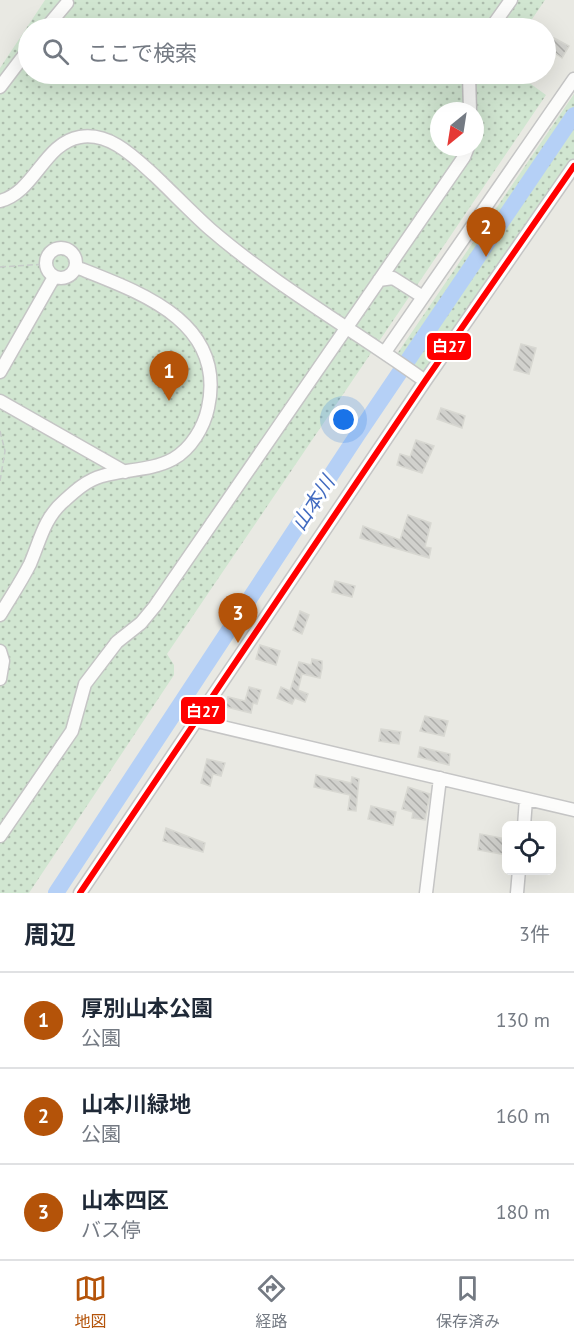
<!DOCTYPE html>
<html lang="ja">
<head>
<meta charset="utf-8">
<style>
	:root { --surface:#fff; --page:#f6f6f7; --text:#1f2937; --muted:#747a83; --line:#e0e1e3; --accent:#b45309 }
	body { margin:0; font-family:"PT Sans","Noto Sans JP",sans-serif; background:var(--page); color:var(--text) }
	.controls { position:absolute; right:18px; bottom:18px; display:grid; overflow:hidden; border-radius:9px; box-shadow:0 6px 24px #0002 }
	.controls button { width:54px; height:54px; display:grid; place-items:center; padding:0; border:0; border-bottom:2px solid var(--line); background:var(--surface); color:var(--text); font:30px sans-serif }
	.compass { position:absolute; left:430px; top:102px; width:54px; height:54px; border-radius:50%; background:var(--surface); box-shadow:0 6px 24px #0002; rotate:210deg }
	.you { position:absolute; left:344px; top:420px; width:21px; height:21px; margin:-15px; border:4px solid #fff; border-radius:50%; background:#1a73e8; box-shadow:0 0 0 9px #1a73e833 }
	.badge { display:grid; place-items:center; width:39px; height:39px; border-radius:50%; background:var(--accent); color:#fff; font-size:20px; font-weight:700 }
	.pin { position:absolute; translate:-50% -50px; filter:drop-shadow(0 2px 3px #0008) }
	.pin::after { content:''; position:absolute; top:32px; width:21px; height:18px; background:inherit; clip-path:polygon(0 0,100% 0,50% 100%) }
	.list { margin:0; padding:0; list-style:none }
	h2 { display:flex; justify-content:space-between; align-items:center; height:78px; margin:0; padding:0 24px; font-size:26px }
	h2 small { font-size:20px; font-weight:400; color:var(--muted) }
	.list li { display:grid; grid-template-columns:39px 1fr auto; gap:18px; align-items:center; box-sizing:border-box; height:96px; padding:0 24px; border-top:2px solid var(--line) }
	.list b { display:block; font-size:22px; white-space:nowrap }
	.list p { margin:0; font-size:20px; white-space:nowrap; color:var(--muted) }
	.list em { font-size:20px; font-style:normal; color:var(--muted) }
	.icon { flex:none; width:33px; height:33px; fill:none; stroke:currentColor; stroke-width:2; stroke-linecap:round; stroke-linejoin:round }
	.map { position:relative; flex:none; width:574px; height:893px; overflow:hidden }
	.search { position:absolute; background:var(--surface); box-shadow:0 6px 24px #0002; left:18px; right:18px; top:18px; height:66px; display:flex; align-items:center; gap:15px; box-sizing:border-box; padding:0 21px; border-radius:33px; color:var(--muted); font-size:22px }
	.sheet { height:366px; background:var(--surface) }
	nav { display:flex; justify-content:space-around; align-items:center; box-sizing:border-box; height:84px; border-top:2px solid var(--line); background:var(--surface); font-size:16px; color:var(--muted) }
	nav a { display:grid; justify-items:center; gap:3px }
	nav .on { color:var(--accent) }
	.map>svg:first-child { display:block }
	.grass { fill:url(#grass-dots); fill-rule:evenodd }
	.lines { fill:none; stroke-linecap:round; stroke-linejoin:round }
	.river { stroke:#b5d0f6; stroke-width:16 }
	.building { fill:url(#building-back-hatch); stroke:#d8d8d2; stroke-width:1.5 }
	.minor-casing { stroke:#c5c5c5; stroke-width:15 }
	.path { stroke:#c6cbc9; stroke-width:1.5; stroke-dasharray:6 3; stroke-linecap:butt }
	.minor { stroke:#fcfcfb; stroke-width:12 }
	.bus-1-casing { stroke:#fff; stroke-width:10 }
	.bus-1 { stroke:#f00; stroke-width:6 }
	.labels { text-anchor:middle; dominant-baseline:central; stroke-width:6; stroke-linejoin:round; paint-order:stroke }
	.water-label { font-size:20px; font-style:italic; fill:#426bc0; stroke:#fff }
	.line-badge { stroke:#fff; stroke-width:2 }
	.badge-label { font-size:16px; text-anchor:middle; font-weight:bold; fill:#fff }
</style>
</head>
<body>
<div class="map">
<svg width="574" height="893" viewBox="0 0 574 893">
	<defs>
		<pattern id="grass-dots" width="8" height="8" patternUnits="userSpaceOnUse" patternTransform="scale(1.5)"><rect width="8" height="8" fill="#d1e6d1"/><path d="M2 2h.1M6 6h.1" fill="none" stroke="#adbdad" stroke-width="1.8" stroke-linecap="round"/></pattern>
		<pattern id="building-back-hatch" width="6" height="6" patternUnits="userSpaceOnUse" patternTransform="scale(1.5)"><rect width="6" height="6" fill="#d1d1cd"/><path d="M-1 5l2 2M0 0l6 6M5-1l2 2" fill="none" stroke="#adadaa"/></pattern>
	</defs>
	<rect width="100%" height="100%" fill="#e9e9e3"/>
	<!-- grass -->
	<path class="grass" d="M 45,0 L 545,0 L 526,28 L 28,28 L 28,74 L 517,74 L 546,95 L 167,654 L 174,665 L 174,675 L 29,893 L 0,893 L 0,68 ZM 439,111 L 475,111 L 475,147 L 439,147 Z
		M 574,94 L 574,160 L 429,376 L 397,354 Z"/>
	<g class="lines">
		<!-- river -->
		<path class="river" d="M 56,893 L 358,434 L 574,115"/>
	</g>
	<!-- building -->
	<path class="building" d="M 554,38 L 569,46 L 562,58 L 548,48 Z
		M 521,344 L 536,348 L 529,374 L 514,370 Z
		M 441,408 L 465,416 L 462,428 L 437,419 Z
		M 416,440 L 434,446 L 422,473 L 397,465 L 400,454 L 410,457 Z
		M 408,515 L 431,523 L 425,547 L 431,548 L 429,558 L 360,538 L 363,526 L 400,540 Z
		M 335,581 L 355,586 L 352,597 L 332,592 Z
		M 300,611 L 309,615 L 302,634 L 293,630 Z
		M 260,645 L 280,651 L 276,665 L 256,659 Z
		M 312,659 L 322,661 L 322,668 L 320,678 L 302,674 L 298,690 L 308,694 L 305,702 L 295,698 L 292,704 L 277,698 L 281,687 L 290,691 L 299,662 L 311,665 Z
		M 249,687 L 261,690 L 257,704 L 253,703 L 251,713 L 226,707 L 228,697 L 245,701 Z
		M 425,716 L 448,721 L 444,736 L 420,731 Z
		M 381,729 L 401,732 L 399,744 L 379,741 Z
		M 420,747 L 450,754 L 449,765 L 418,757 Z
		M 207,759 L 225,763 L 221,776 L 213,774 L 210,786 L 201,783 Z
		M 316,775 L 351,783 L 352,777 L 359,779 L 356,811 L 348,810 L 350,795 L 314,787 Z
		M 408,787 L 430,794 L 425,820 L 412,818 L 413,812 L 402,809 Z
		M 371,806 L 396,812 L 393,825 L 368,819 Z
		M 166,828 L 205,843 L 203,852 L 163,841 Z
		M 480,834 L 507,839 L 507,855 L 478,850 Z"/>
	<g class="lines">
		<defs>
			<path id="minor" d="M 46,28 L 67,3
				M 491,28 L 511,0
				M 469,74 L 470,111
				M 0,87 L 28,50
				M 0,201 C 35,192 44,143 80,137 C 110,132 134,157 154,175 C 173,193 191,212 210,229 C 276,286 354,330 425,381
				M46 263a15 15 0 1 1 30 0a15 15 0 1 1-30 0Z
				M 379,280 L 393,278 L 423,297
				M 385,352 L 574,79
				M 0,372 L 54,277
				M 0,401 L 125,472
				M 0,615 C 10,598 21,582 30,564 C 40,541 44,518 64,501 C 75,491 87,480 102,476 C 125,469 151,471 173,459 C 191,449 204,427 208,408 C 227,321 139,292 76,267
				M 0,651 L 3,661 L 0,679
				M 197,721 L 574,810
				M 524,826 L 526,799
				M 0,836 L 72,731 L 85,684 L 117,642 L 141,623 L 155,606 L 464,157 L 468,147
				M 80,893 L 425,381 L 574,166
				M 426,893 L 440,778
				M 517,893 L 519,870"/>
		</defs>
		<!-- minor casing -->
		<use href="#minor" class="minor-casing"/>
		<!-- path -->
		<path class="path" d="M 0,267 L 46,264
			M 0,431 L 5,451 L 0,481"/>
		<!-- minor -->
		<use href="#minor" class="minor"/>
		<defs>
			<path id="bus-1" d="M 80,893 L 425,381 L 574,166"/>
		</defs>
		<!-- bus-1 casing -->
		<use href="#bus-1" class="bus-1-casing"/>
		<!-- bus-1 -->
		<use href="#bus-1" class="bus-1"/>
	</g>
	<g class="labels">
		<!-- water labels -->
		<g class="water-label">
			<text transform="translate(313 503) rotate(-57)">山本川</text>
		</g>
	</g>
	<g class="line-badge">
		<rect x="426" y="332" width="46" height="29" rx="6" fill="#f00"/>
		<rect x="180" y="696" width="46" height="29" rx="6" fill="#f00"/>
	</g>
	<g class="badge-label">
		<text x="449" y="352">白27</text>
		<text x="203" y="717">白27</text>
	</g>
</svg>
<div class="controls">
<button><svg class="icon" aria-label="locate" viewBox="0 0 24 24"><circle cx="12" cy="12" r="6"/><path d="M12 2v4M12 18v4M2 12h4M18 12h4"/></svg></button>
</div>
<svg class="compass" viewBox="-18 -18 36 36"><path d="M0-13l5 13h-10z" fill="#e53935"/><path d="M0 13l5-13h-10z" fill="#747a83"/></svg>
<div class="you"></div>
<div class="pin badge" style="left:169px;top:401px">1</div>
<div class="pin badge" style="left:486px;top:257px">2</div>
<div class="pin badge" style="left:238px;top:643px">3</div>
<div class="search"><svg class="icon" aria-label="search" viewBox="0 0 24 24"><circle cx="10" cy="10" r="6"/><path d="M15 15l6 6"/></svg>ここで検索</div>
</div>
<section class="sheet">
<h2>周辺<small>3件</small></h2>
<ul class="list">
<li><span class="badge">1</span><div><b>厚別山本公園</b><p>公園</p></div><em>130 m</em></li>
<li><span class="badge">2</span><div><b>山本川緑地</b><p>公園</p></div><em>160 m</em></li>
<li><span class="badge">3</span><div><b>山本四区</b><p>バス停</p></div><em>180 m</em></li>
</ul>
</section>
<nav>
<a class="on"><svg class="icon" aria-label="map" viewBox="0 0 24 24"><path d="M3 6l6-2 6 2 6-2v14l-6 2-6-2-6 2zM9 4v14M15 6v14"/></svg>地図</a>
<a><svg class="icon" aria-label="directions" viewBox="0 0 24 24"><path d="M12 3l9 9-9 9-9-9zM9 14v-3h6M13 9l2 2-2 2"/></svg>経路</a>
<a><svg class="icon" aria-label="saved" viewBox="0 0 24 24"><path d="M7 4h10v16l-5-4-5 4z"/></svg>保存済み</a>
</nav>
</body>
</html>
